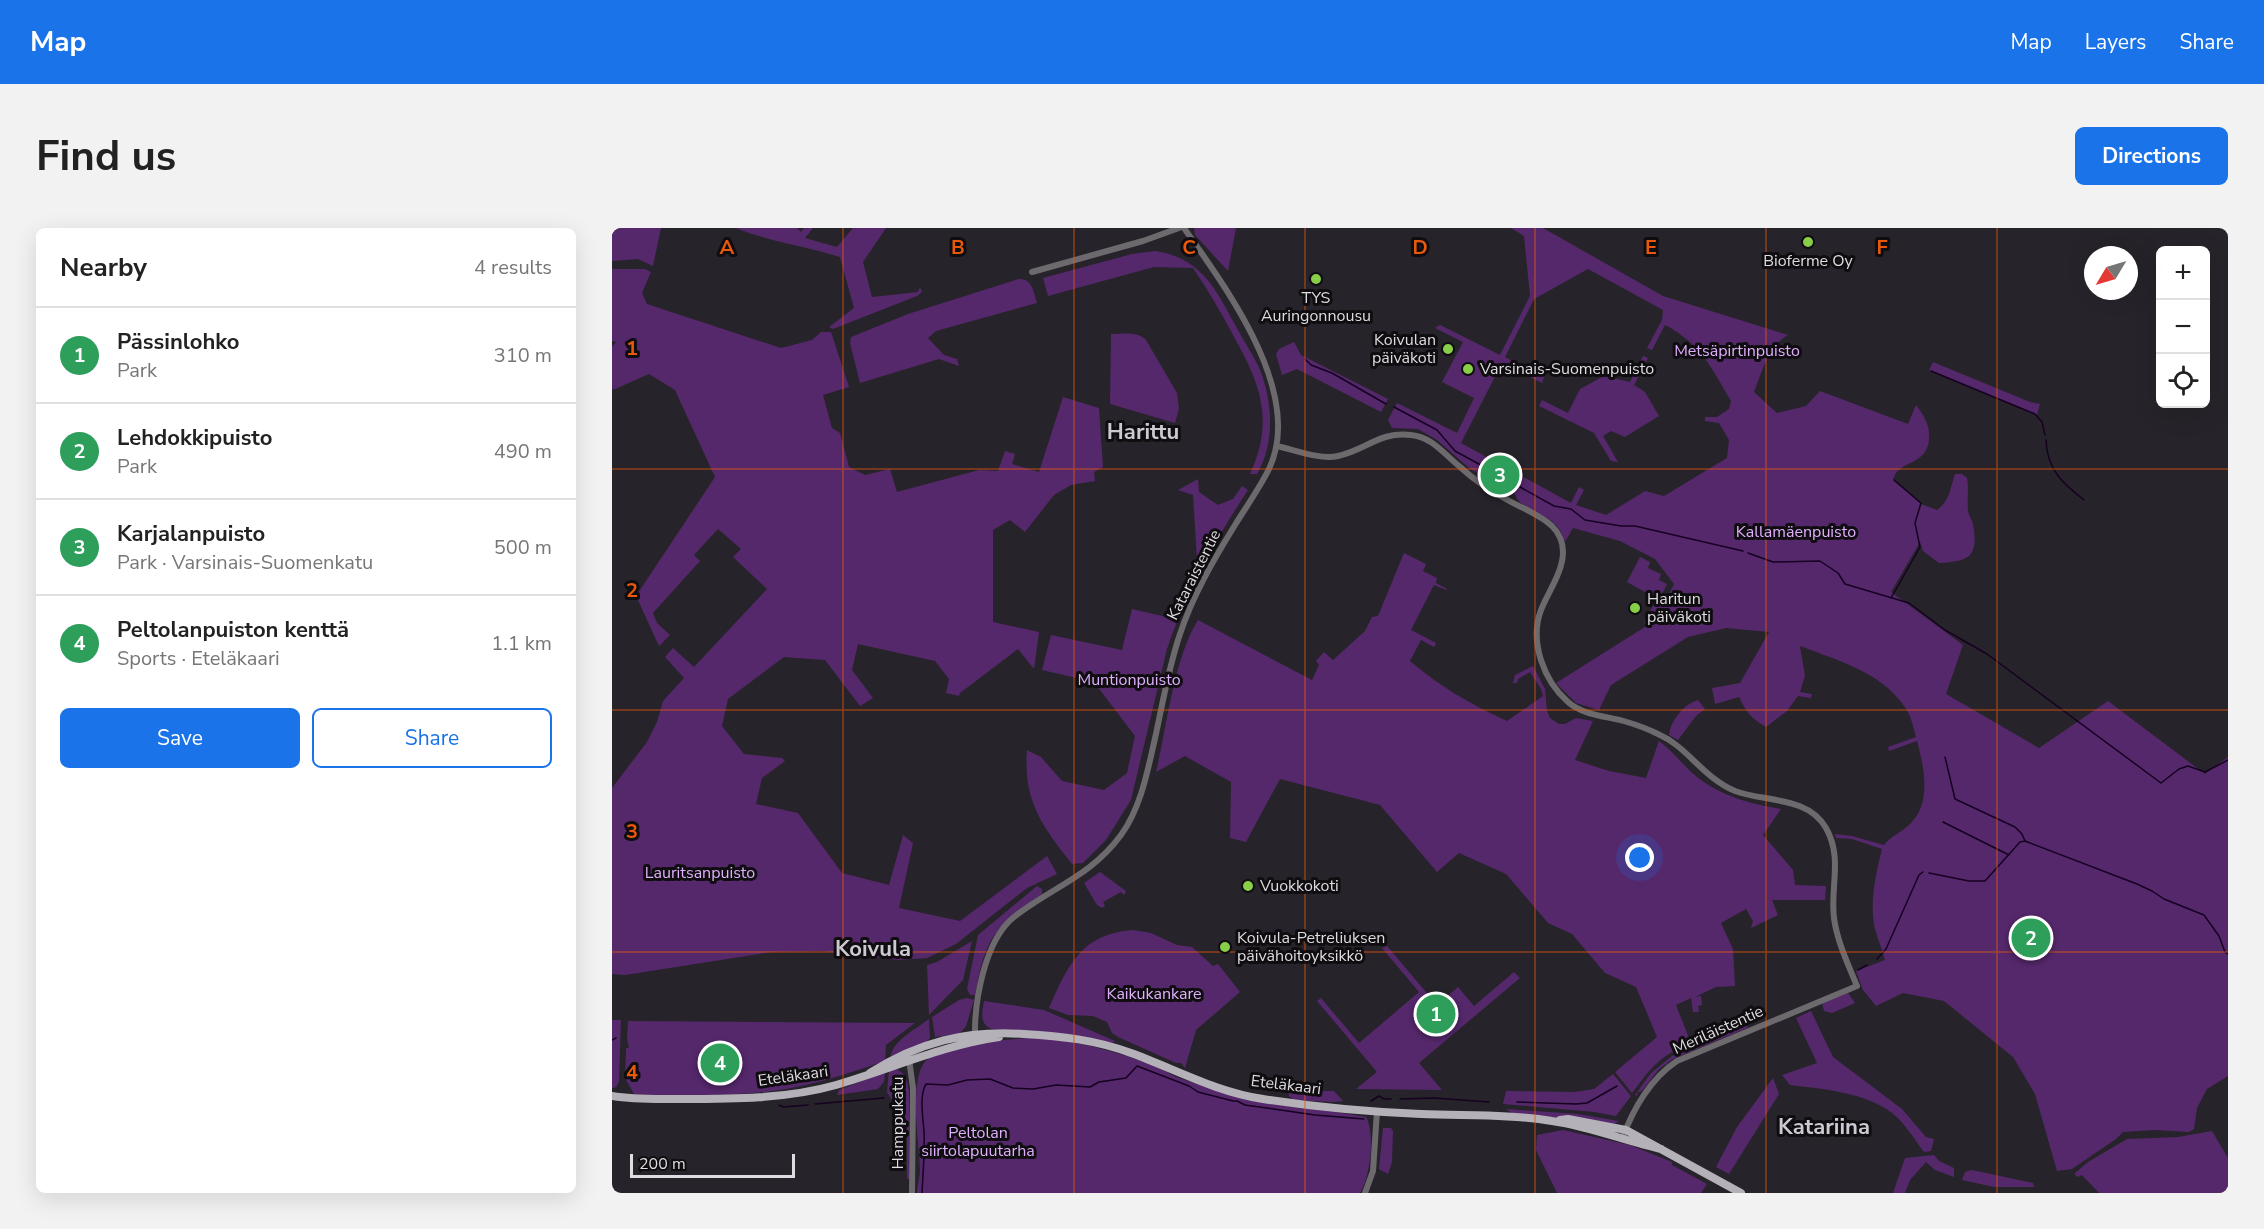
<!DOCTYPE html>
<html lang="en">
<head>
<meta charset="utf-8">
<style>
	:root { --surface:#fff; --page:#f2f2f2; --text:#222; --muted:#767676; --line:#e0e0e0; --accent:#1a73e8 }
	body { margin:0; font-family:"Nunito Sans",sans-serif; background:var(--page); color:var(--text) }
	.controls { position:absolute; right:18px; top:18px; display:grid; overflow:hidden; border-radius:9px; box-shadow:0 6px 24px #0002 }
	.controls button { width:54px; height:54px; display:grid; place-items:center; padding:0; border:0; border-bottom:2px solid var(--line); background:var(--surface); color:var(--text); font:30px sans-serif }
	.compass { position:absolute; left:1472px; top:18px; width:54px; height:54px; border-radius:50%; background:var(--surface); box-shadow:0 6px 24px #0002; rotate:232deg }
	.scale { position:absolute; left:18px; bottom:15px; width:165px; box-sizing:border-box; padding-left:6px; border:3px solid #dfdce1; border-top:0; font-size:16px; line-height:21px; white-space:nowrap; color:#dfdce1; -webkit-text-stroke:4px #0f0d10; paint-order:stroke }
	.you { position:absolute; left:1028px; top:630px; width:21px; height:21px; margin:-15px; border:4px solid #fff; border-radius:50%; background:#1a73e8; box-shadow:0 0 0 9px #1a73e833 }
	.badge { display:grid; place-items:center; width:39px; height:39px; border-radius:50%; background:var(--accent); color:#fff; font-size:20px; font-weight:700 }
	.pin { position:absolute; translate:-50% -50%; border:3px solid #fff; box-shadow:0 2px 6px #0006 }
	.list { margin:0; padding:0; list-style:none }
	h2 { display:flex; justify-content:space-between; align-items:center; height:78px; margin:0; padding:0 24px; font-size:26px }
	h2 small { font-size:20px; font-weight:400; color:var(--muted) }
	.list li { display:grid; grid-template-columns:39px 1fr auto; gap:18px; align-items:center; box-sizing:border-box; height:96px; padding:0 24px; border-top:2px solid var(--line) }
	.list b { display:block; font-size:22px; white-space:nowrap }
	.list p { margin:0; font-size:20px; white-space:nowrap; color:var(--muted) }
	.list em { font-size:20px; font-style:normal; color:var(--muted) }
	.actions { display:flex; gap:12px; padding:18px 24px }
	.actions a { flex:1; padding:14px 0; border:2px solid var(--accent); border-radius:9px; text-align:center; font-size:21px; color:var(--accent) }
	.actions .main { background:var(--accent); color:#fff }
	.icon { flex:none; width:33px; height:33px; fill:none; stroke:currentColor; stroke-width:2; stroke-linecap:round; stroke-linejoin:round }
	.map { position:relative; flex:none; width:1616px; height:965px; overflow:hidden; border-radius:9px }
	header { display:flex; align-items:center; gap:36px; box-sizing:border-box; height:84px; padding:0 30px; background:var(--accent); color:#fff }
	header strong { font-size:28px }
	nav { display:flex; gap:33px; margin-inline-start:auto; font-size:21px }
	.intro { display:flex; align-items:center; justify-content:space-between; box-sizing:border-box; height:144px; padding:0 36px }
	h1 { margin:0; font-size:42px }
	.button { padding:15px 27px; border-radius:9px; background:var(--accent); color:#fff; font-size:21px; font-weight:700 }
	main { display:flex; gap:36px; padding:0 36px }
	aside { flex:1; background:var(--surface); border-radius:9px; box-shadow:0 6px 24px #0002 }
	.map>svg:first-child { display:block }
	.green { fill:#55286c; fill-rule:evenodd }
	.lines { fill:none; stroke-linecap:round; stroke-linejoin:round }
	.stream { stroke:#160121; stroke-width:1.5 }
	.minor { stroke:#6d6a6e; stroke-width:6 }
	.major { stroke:#b5b1b8; stroke-width:8 }
	.grid { fill:none; stroke:#e8590c; stroke-width:1.5; stroke-opacity:0.55 }
	.poi-dot { fill:#89ce48; stroke:#0f0d10; stroke-width:2 }
	.labels { text-anchor:middle; dominant-baseline:central; stroke-width:6; stroke-linejoin:round; paint-order:stroke }
	.poi-label { font-size:16px; fill:#dfdce1; stroke:#0f0d10; text-anchor:start }
	.park-label { font-size:16px; fill:#e0affe; stroke:#0f0d10 }
	.street-label { font-size:16px; fill:#dfdce1; stroke:#0f0d10 }
	.district-label { font-size:22px; font-weight:bold; fill:#cec8d2; stroke:#0f0d10 }
	.grid-label { font-size:20px; text-anchor:middle; font-weight:bold; fill:#e8590c; stroke:#0f0d10; stroke-width:6; stroke-linejoin:round; paint-order:stroke }
</style>
</head>
<body>
<header>
<strong>Map</strong>
<nav><a>Map</a><a>Layers</a><a>Share</a></nav>
</header>
<div class="intro"><h1>Find us</h1><a class="button">Directions</a></div>
<main>
<aside>
<h2>Nearby<small>4 results</small></h2>
<ul class="list">
<li><span class="badge" style="background:#2e9e5b">1</span><div><b>Pässinlohko</b><p>Park</p></div><em>310 m</em></li>
<li><span class="badge" style="background:#2e9e5b">2</span><div><b>Lehdokkipuisto</b><p>Park</p></div><em>490 m</em></li>
<li><span class="badge" style="background:#2e9e5b">3</span><div><b>Karjalanpuisto</b><p>Park · Varsinais-Suomenkatu</p></div><em>500 m</em></li>
<li><span class="badge" style="background:#2e9e5b">4</span><div><b>Peltolanpuiston kenttä</b><p>Sports · Eteläkaari</p></div><em>1.1 km</em></li>
</ul>
<div class="actions"><a class="main">Save</a><a>Share</a></div>
</aside>
<div class="map">
<svg width="1616" height="965" viewBox="0 0 1616 965">
	<rect width="100%" height="100%" fill="#27232a"/>
	<!-- green -->
	<path class="green" d="M 0,0 L 49,0 L 41,38 L 26,31 L 0,33 Z
		M 124,0 L 185,0 L 189,4 L 192,0 L 201,0 L 193,10 L 225,19 L 241,0 L 274,0 L 251,34 L 260,69 L 306,64 L 308,59 L 310,64 L 305,68 L 221,101 L 217,99 L 242,80 L 228,29 C 193,18 158,14 124,0 Z
		M 582,0 L 624,0 L 616,43 L 583,7 Z
		M 899,0 L 931,0 L 1051,68 L 1176,107 C 1156,118 1150,144 1142,164 L 1165,185 L 1194,178 L 1208,163 L 1296,196 L 1304,177 C 1313,189 1318,197 1317,212 C 1314,239 1286,231 1281,252 L 1309,276 L 1325,282 C 1338,273 1338,260 1343,246 L 1350,246 L 1355,250 C 1357,261 1355,272 1356,283 C 1357,288 1360,292 1361,296 C 1367,329 1357,333 1327,335 L 1311,323 L 1308,314 L 1279,364 L 1351,417 L 1334,466 L 1427,520 L 1496,473 L 1593,546 L 1616,529 L 1616,848 L 1595,861 L 1585,880 L 1582,901 L 1577,904 L 1543,902 L 1511,904 L 1504,911 L 1460,941 L 1445,943 L 1423,866 L 1401,829 L 1332,773 L 1291,765 L 1264,778 L 1251,762 L 1244,743 L 1273,732 C 1270,720 1264,708 1262,696 C 1258,671 1264,645 1270,621 L 1240,611 L 1224,610 L 1223,606 L 1240,608 L 1272,617 C 1279,608 1290,604 1298,596 C 1320,575 1312,539 1305,513 L 1277,523 L 1276,519 L 1304,509 C 1302,501 1300,493 1297,486 C 1276,446 1227,433 1188,418 L 1193,448 L 1188,464 L 1200,466 L 1199,470 L 1186,468 L 1175,483 L 1154,499 C 1140,491 1134,484 1127,469 L 1103,476 L 1100,460 L 1128,455 L 1157,404 L 1114,400 L 1076,409 L 999,457 L 987,482 L 964,475 L 944,455 L 1036,397 L 1032,395 L 1044,372 L 1052,376 L 1062,356 L 1043,331 L 1008,313 L 961,300 L 953,314 C 944,284 925,291 908,274 C 903,269 904,265 896,260 L 891,262 L 888,261 L 856,239 L 825,212 L 806,201 L 780,200 L 776,192 L 785,175 L 845,205 L 862,170 L 830,154 L 851,114 L 823,100 L 828,97 L 888,127 L 918,68 L 912,8 ZM 976,41 L 1051,82 L 1050,92 L 1035,120 L 1040,122 L 1053,97 C 1089,116 1099,139 1119,173 L 1117,181 L 1105,189 L 1093,189 L 1093,193 L 1107,195 L 1117,212 L 1115,230 L 1052,268 L 1033,263 L 994,287 L 964,277 L 972,262 L 967,259 L 959,275 L 849,215 L 890,135 L 930,155 L 932,149 L 893,129 L 922,71 Z
		M 543,23 C 591,30 605,64 626,102 C 633,115 642,128 648,142 C 661,174 663,216 645,246 L 638,246 C 663,192 648,155 621,107 C 609,84 596,62 581,40 L 542,39 L 436,68 L 431,50 L 520,26 Z
		M 0,41 L 33,41 L 39,44 L 30,65 L 35,76 L 169,120 L 200,112 L 209,104 L 219,104 L 237,159 L 211,167 L 220,200 L 228,205 L 237,239 L 253,247 L 278,241 L 285,264 L 367,242 L 386,243 L 393,223 L 403,226 L 400,236 L 427,244 L 451,169 L 487,180 L 491,239 L 482,244 L 483,253 L 459,257 L 442,267 L 413,304 L 398,292 L 381,302 L 381,394 L 427,404 L 422,441 L 406,421 L 348,465 L 347,468 L 334,465 L 337,451 L 323,433 L 246,416 L 240,442 L 261,470 L 248,478 L 213,432 L 172,429 L 116,471 L 110,498 L 132,526 L 170,530 L 173,533 L 150,550 L 144,576 L 186,585 L 230,645 L 277,657 L 291,607 L 301,615 L 287,680 L 348,693 L 435,628 L 445,646 L 415,660 L 344,716 L 315,730 L 286,732 L 210,723 L 160,724 L 13,747 L 0,746 L 0,560 L 35,514 L 45,494 L 51,473 L 72,450 L 53,429 L 61,420 L 82,439 L 155,361 L 121,329 L 129,321 L 106,301 L 82,327 L 88,333 L 41,385 L 45,395 L 58,407 L 47,418 L 24,368 L 103,249 L 63,162 L 37,146 L 1,162 L 0,159 L 0,119 L 4,114 L 0,113 Z
		M 407,51 C 421,51 421,63 425,75 L 324,103 L 316,110 L 332,127 L 345,131 L 347,138 L 327,131 L 248,155 L 238,115 L 239,109 L 296,86 Z
		M 499,106 C 510,106 526,103 534,112 L 565,165 L 567,181 L 563,195 L 498,176 Z
		M 682,114 L 689,127 L 776,171 L 769,184 L 685,141 L 670,147 L 664,126 L 667,121 Z
		M 1031,128 L 1036,130 L 1022,157 L 1033,164 L 1047,188 L 1013,209 L 999,203 L 991,208 L 1006,234 L 999,233 L 982,205 L 927,178 L 930,172 L 956,185 L 968,161 L 992,148 L 1018,154 Z
		M 1321,134 L 1418,174 L 1428,176 L 1425,187 L 1317,142 Z
		M 586,251 L 587,264 L 606,277 L 621,271 L 630,258 L 636,262 C 601,316 576,360 555,421 L 519,572 L 494,612 L 471,635 L 460,636 C 430,598 411,573 415,522 L 429,529 L 450,553 L 492,562 L 515,545 L 523,508 L 482,454 L 430,442 L 439,407 L 510,422 L 520,381 L 559,390 L 585,332 L 581,267 L 566,262 Z
		M 792,325 L 814,336 L 811,343 L 825,350 L 824,355 L 835,361 L 834,362 L 822,357 L 799,402 L 824,415 L 822,419 L 809,412 L 798,433 C 827,458 860,477 895,493 L 931,468 L 929,461 L 918,444 L 906,451 L 905,455 L 901,455 L 903,447 L 921,438 L 933,461 L 935,483 L 938,490 L 947,496 L 953,496 L 964,490 L 981,493 L 963,532 L 997,543 L 1034,550 L 1047,513 C 1059,522 1068,533 1078,543 C 1104,567 1135,575 1169,581 L 1151,607 L 1181,642 L 1183,657 L 1214,658 L 1213,672 L 1160,672 L 1166,687 L 1139,700 L 1141,693 L 1134,681 L 1109,695 L 1121,721 L 1123,758 L 1104,759 L 1083,769 L 1089,768 L 1090,777 L 1086,778 L 1087,784 L 1081,784 L 1079,770 L 1064,777 L 1077,810 L 1135,788 L 1137,792 C 1108,808 1069,812 1044,836 C 1035,844 1028,855 1020,865 L 1003,844 L 1045,809 L 1024,759 L 993,745 L 960,706 L 936,695 L 894,646 L 847,625 L 825,644 L 768,577 L 668,551 L 634,614 L 618,610 L 619,554 L 573,528 L 544,544 C 555,498 562,430 586,392 L 700,452 L 707,437 L 704,433 L 712,424 L 721,432 L 753,403 L 760,389 L 766,388 Z
		M 1028,329 L 1038,334 L 1036,340 L 1049,346 L 1047,352 L 1055,356 L 1047,372 L 1015,354 Z
		M 1086,472 L 1093,481 L 1084,488 L 1066,512 L 1057,507 C 1059,492 1072,476 1086,472 Z
		M 488,644 L 514,663 L 512,667 L 509,664 L 491,674 L 493,678 L 490,680 L 485,677 L 472,655 Z
		M 425,658 L 430,661 L 430,666 C 381,701 374,708 363,767 L 358,767 L 355,761 L 366,707 Z
		M 521,702 L 539,705 L 565,717 L 580,719 L 601,738 L 606,736 L 628,764 L 584,802 L 573,840 L 569,835 L 564,835 L 506,809 L 500,805 L 495,794 L 481,788 L 456,787 L 437,780 C 456,737 469,706 521,702 Z
		M 360,713 L 351,752 L 317,787 L 315,737 L 325,734 Z
		M 775,718 L 825,777 L 846,759 L 862,778 L 902,744 L 908,750 L 807,835 L 830,862 L 744,861 L 765,844 L 705,773 L 709,770 L 747,815 L 807,764 L 770,720 Z
		M 1236,765 L 1243,775 L 1220,785 L 1212,783 L 1210,775 Z
		M 355,770 L 362,772 L 354,798 L 351,802 L 346,806 L 323,809 L 320,789 L 347,772 Z
		M 372,773 L 432,782 L 503,813 L 500,815 C 460,805 421,802 380,801 C 367,796 370,785 372,773 Z
		M 1199,783 L 1221,829 L 1290,881 L 1314,909 L 1322,911 L 1319,923 L 1312,924 C 1302,911 1293,895 1280,885 C 1253,864 1210,861 1178,857 L 1170,847 L 1205,835 L 1184,790 Z
		M 317,791 L 318,810 L 315,813 L 278,831 C 280,812 303,802 317,791 Z
		M 0,792 L 9,792 L 7,853 L 5,858 L 2,860 L 0,860 Z
		M 16,793 L 303,795 L 274,817 L 273,833 C 243,843 215,853 184,859 C 136,869 85,867 37,867 L 22,866 L 13,850 L 14,820 L 17,820 L 15,811 Z
		M 1137,796 L 1135,800 L 1061,831 L 1047,841 L 1030,863 L 1026,864 L 1025,868 L 1023,867 L 1039,845 L 1060,828 Z
		M 414,810 L 437,810 L 479,818 L 508,826 L 542,837 L 564,849 L 609,864 L 754,889 C 763,905 759,947 748,965 L 305,965 C 305,957 308,950 308,942 C 308,918 294,844 318,829 C 338,816 390,812 414,810 Z
		M 284,841 C 294,845 295,853 297,863 L 297,951 L 295,951 L 295,898 L 275,864 L 277,842 Z
		M 273,844 L 272,854 L 266,861 L 225,867 L 227,862 Z
		M 1001,846 L 1019,868 L 1004,888 L 982,884 L 891,876 L 894,863 L 963,864 L 982,861 Z
		M 1161,850 L 1167,866 L 1117,946 L 1104,939 L 1125,899 Z
		M 676,863 L 722,863 L 731,873 L 721,874 L 682,872 L 677,868 Z
		M 894,881 L 966,886 L 1007,893 L 1002,896 L 900,885 Z
		M 771,900 L 779,900 L 781,903 L 780,934 L 776,946 L 767,941 Z
		M 951,902 L 1018,917 L 1060,934 L 1060,937 L 1095,956 L 1089,965 L 945,965 L 924,922 L 925,907 Z
		M 1600,903 L 1616,930 L 1616,965 L 1487,965 L 1470,947 L 1466,949 L 1462,946 L 1476,934 L 1515,911 L 1566,909 Z
		M 1322,927 L 1327,933 L 1342,940 L 1342,949 L 1323,942 L 1314,934 L 1298,952 L 1293,965 L 1281,965 L 1293,930 Z
		M 1360,942 L 1421,955 L 1422,959 L 1382,959 L 1350,952 L 1353,944 Z"/>
	<g class="lines">
		<!-- stream -->
		<path class="stream" d="M 693,131 L 699,137 L 720,145 L 774,176
			M 1319,143 L 1423,186 L 1430,194 L 1433,207
			M 782,179 L 825,202 L 843,223 L 898,253
			M 1434,212 C 1435,241 1450,255 1472,272
			M 908,259 L 942,278 L 959,281 L 973,292 L 1009,298 L 1023,298 L 1131,323
			M 1136,325 L 1161,334 L 1208,333 L 1226,345 L 1233,356 L 1297,375 L 1333,402 L 1375,426 L 1549,555 L 1567,541 L 1576,538 L 1593,544 L 1616,532
			M 1279,370 L 1308,319 L 1303,295 L 1309,275 L 1282,252
			M 1333,529 L 1343,571 L 1403,599 L 1410,606 L 1413,613
			M 1331,594 L 1397,627
			M 1317,645 L 1357,653 L 1373,653 L 1408,614 L 1413,613 L 1525,656 L 1540,663 L 1552,671 L 1592,687 L 1607,708 L 1613,724 L 1616,726
			M 1265,731 L 1274,721 L 1307,647 L 1311,644
			M 1246,742 L 1255,737
			M 0,812 L 4,810
			M 788,871 L 822,870 L 877,874
			M 759,873 L 767,868 L 772,871 L 779,871
			M 905,874 L 964,876 L 975,875 L 1005,858
			M 203,876 L 272,870
			M 167,877 L 171,879 L 196,877
			M 310,965 C 311,944 313,924 312,903 C 311,889 307,868 314,856 L 336,857 L 355,852 L 378,851 L 401,860 L 421,861 L 444,857 L 478,859 L 487,854 L 514,850 L 525,838 L 577,858 L 586,864 L 621,873 L 625,873 L 633,877 L 703,887 L 752,891"/>
		<!-- minor -->
		<path class="minor" d="M 420,44 L 531,13 L 567,0
			M 665,218 C 683,222 708,232 726,228 C 754,222 768,203 799,207 C 820,209 832,226 847,238 C 861,251 877,262 894,271 C 909,280 927,286 940,298 C 947,305 951,314 951,324 C 951,344 936,364 929,382 C 917,414 932,453 956,474 C 972,488 995,488 1015,494 C 1025,497 1036,501 1046,506 C 1076,519 1090,549 1123,563 C 1152,574 1196,568 1214,600 C 1231,630 1218,659 1222,690 C 1225,713 1236,736 1245,758 L 1065,833 C 1039,850 1021,881 1011,909
			M 363,811 C 362,775 372,713 402,689 C 440,659 478,649 509,607 C 530,578 536,540 544,506 C 551,473 557,438 568,406 C 581,367 602,331 623,297 C 634,279 647,261 657,241 C 693,165 614,60 572,0
			M 297,831 L 301,860 L 300,965
			M 753,965 L 761,943 L 765,883"/>
		<!-- major -->
		<path class="major" d="M 258,845 C 307,814 354,802 412,806 C 449,808 484,812 519,825 C 563,841 604,864 651,871 C 703,879 756,884 809,886 C 852,888 897,886 940,893 C 977,898 1013,913 1049,921
			M 0,868 C 23,872 46,871 69,871 C 120,871 175,871 224,857 C 279,841 331,817 387,809
			M 948,892 L 956,891 L 1014,902 L 1129,965"/>
	</g>
	<!-- grid -->
	<path class="grid" d="M 231,0 L 231,965M 462,0 L 462,965M 693,0 L 693,965M 923,0 L 923,965M 1154,0 L 1154,965M 1385,0 L 1385,965M 0,241 L 1616,241M 0,482 L 1616,482M 0,724 L 1616,724"/>
	<!-- markers -->
	<g class="poi-dot">
		<circle cx="1196" cy="14" r="6"/>
		<circle cx="704" cy="51" r="6"/>
		<circle cx="836" cy="121" r="6"/>
		<circle cx="856" cy="141" r="6"/>
		<circle cx="1023" cy="380" r="6"/>
		<circle cx="636" cy="658" r="6"/>
		<circle cx="613" cy="719" r="6"/>
	</g>
	<g class="labels">
		<!-- poi labels -->
		<g class="poi-label">
			<text x="1196" y="33" text-anchor="middle">Bioferme Oy</text>
			<text x="704" y="70" text-anchor="middle">TYS<tspan x="704" dy="18">Auringonnousu</tspan></text>
			<text x="824" y="112" text-anchor="end">Koivulan<tspan x="824" dy="18">päiväkoti</tspan></text>
			<text x="868" y="141">Varsinais-Suomenpuisto</text>
			<text x="1035" y="371">Haritun<tspan x="1035" dy="18">päiväkoti</tspan></text>
			<text x="648" y="658">Vuokkokoti</text>
			<text x="625" y="710">Koivula-Petreliuksen<tspan x="625" dy="18">päivähoitoyksikkö</tspan></text>
		</g>
		<!-- park labels -->
		<g class="park-label">
			<text x="1125" y="123">Metsäpirtinpuisto</text>
			<text x="1184" y="304">Kallamäenpuisto</text>
			<text x="517" y="452">Muntionpuisto</text>
			<text x="88" y="645">Lauritsanpuisto</text>
			<text x="542" y="766">Kaikukankare</text>
			<text x="366" y="905">Peltolan<tspan x="366" dy="18">siirtolapuutarha</tspan></text>
		</g>
		<!-- street labels -->
		<g class="street-label">
			<text transform="translate(582 347) rotate(-63)">Kataraistentie</text>
			<text transform="translate(1106 802) rotate(-24)">Meriläistentie</text>
			<text transform="translate(181 848) rotate(-8)">Eteläkaari</text>
			<text transform="translate(674 857) rotate(7)">Eteläkaari</text>
			<text transform="translate(286 895) rotate(-90)">Hamppukatu</text>
		</g>
		<!-- district labels -->
		<g class="district-label">
			<text x="531" y="204">Harittu</text>
			<text x="261" y="721">Koivula</text>
			<text x="1212" y="899">Katariina</text>
		</g>
	</g>
	<g class="grid-label">
		<text x="115" y="26">A</text>
		<text x="346" y="26">B</text>
		<text x="577" y="26">C</text>
		<text x="808" y="26">D</text>
		<text x="1039" y="26">E</text>
		<text x="1270" y="26">F</text>
		<text x="20" y="127">1</text>
		<text x="20" y="369">2</text>
		<text x="20" y="610">3</text>
		<text x="20" y="851">4</text>
	</g>
</svg>
<div class="controls">
<button>+</button>
<button>−</button>
<button><svg class="icon" aria-label="locate" viewBox="0 0 24 24"><circle cx="12" cy="12" r="6"/><path d="M12 2v4M12 18v4M2 12h4M18 12h4"/></svg></button>
</div>
<svg class="compass" viewBox="-18 -18 36 36"><path d="M0-13l5 13h-10z" fill="#e53935"/><path d="M0 13l5-13h-10z" fill="#767676"/></svg>
<div class="scale">200 m</div>
<div class="you"></div>
<div class="pin badge" style="left:824px;top:786px;background:#2e9e5b">1</div>
<div class="pin badge" style="left:1419px;top:710px;background:#2e9e5b">2</div>
<div class="pin badge" style="left:888px;top:247px;background:#2e9e5b">3</div>
<div class="pin badge" style="left:108px;top:835px;background:#2e9e5b">4</div>
</div>
</main>
</body>
</html>
